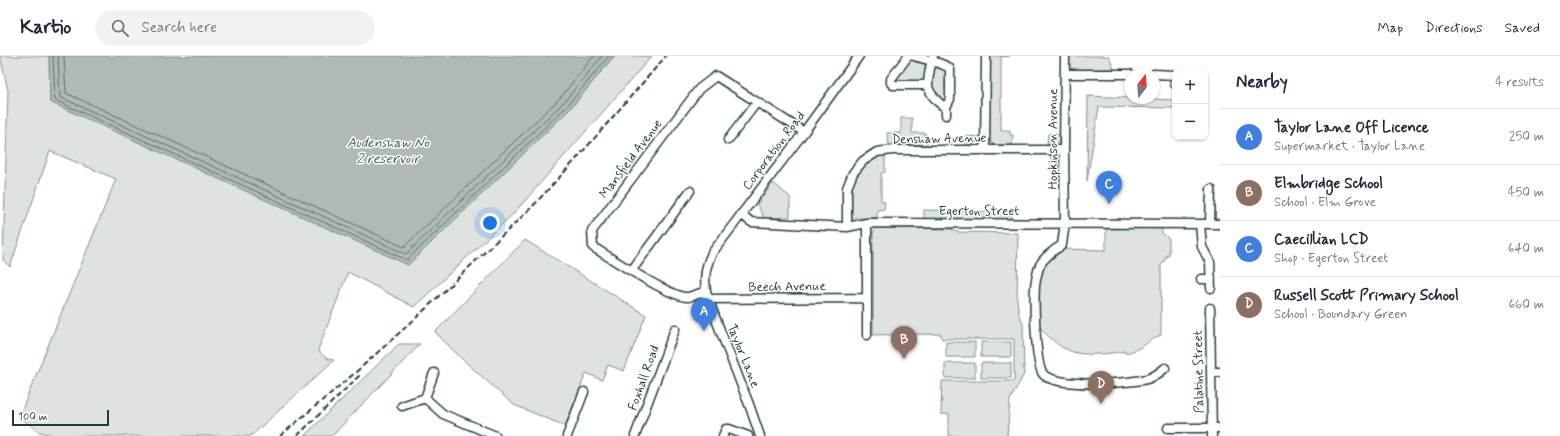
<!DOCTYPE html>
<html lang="en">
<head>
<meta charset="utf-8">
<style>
	:root { --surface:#fff; --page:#f2f2f3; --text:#1f2937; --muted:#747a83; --line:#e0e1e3; --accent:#0f766e }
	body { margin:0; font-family:Mynerve,sans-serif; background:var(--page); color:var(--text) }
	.controls { position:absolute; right:12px; top:12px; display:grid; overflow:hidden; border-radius:8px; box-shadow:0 1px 3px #0004 }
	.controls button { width:36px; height:36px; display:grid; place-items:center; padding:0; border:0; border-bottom:1px solid var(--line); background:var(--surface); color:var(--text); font:20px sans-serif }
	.compass { position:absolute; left:1124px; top:12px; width:36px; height:36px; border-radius:50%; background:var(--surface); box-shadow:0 1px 3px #0004; rotate:17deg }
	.scale { position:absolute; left:12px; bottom:10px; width:97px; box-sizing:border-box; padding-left:4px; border:2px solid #1f3d34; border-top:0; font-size:11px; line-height:14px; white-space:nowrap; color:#1f3d34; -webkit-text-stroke:3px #fff; paint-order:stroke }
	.you { position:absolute; left:490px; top:167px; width:14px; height:14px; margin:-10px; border:3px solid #fff; border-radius:50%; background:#1a73e8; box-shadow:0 0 0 6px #1a73e833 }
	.badge { display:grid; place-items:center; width:26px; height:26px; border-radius:50%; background:var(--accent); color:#fff; font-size:13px; font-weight:700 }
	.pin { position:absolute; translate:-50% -33px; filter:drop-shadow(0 1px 2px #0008) }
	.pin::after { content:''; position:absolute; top:21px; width:14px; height:12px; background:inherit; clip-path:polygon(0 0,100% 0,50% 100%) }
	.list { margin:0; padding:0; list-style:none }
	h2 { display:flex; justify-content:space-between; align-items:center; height:52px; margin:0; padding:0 16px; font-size:17px }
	h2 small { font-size:13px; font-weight:400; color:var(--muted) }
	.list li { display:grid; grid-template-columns:26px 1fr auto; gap:12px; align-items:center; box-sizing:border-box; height:56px; padding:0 16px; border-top:1px solid var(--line) }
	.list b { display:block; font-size:15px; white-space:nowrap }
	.list p { margin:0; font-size:13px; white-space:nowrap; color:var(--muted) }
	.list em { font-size:13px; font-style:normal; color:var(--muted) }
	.icon { flex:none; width:22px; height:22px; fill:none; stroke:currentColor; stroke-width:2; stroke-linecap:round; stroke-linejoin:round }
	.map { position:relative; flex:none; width:1220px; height:380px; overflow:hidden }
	header { display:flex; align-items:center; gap:24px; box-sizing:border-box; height:56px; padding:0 20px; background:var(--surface); border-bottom:1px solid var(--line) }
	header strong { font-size:19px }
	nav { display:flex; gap:22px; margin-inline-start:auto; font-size:14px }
	.search { width:280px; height:36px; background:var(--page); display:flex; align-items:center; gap:10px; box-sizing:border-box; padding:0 14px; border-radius:22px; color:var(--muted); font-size:15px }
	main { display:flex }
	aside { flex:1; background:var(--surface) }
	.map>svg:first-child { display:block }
	.green { fill:#dee3e2; stroke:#7e908b }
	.water { fill:#afbab7; stroke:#758883 }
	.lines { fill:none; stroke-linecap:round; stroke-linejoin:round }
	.shore { stroke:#596f68; stroke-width:1 }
	.minor-casing { stroke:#1f3d34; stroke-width:11 }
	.minor { stroke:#fff; stroke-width:8 }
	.rail { stroke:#1f3d34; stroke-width:2; stroke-dasharray:6 3; stroke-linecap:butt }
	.labels { text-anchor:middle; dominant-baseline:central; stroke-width:3; stroke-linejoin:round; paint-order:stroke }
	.street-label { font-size:13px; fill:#1f3d34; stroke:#fff }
	.water-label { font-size:14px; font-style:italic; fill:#4a625b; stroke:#fff }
</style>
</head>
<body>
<header>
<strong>Kartio</strong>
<div class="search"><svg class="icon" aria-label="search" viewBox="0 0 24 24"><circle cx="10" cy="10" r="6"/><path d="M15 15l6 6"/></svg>Search here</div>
<nav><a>Map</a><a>Directions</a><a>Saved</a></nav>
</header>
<main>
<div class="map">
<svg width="1220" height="380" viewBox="0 0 1220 380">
	<rect width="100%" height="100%" fill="#fff"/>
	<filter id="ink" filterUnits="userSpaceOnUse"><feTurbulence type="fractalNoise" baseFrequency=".025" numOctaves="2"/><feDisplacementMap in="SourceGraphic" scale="8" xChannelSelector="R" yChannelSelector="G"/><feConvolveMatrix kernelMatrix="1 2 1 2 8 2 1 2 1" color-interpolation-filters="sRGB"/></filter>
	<g filter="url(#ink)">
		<!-- green -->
		<path class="green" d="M 0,0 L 49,0 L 50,46 L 571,52 L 614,0 L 652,0 L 514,157 L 414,251 L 348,216 L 318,294 C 323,300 326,303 334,304 L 251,380 L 57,380 L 40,376 L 19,361 L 116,123 L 50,95 L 10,211 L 3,204 L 8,35 Z
			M 990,0 L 1010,0 L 1001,1 L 1001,74 L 1010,74 L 1010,79 L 1013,79 L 1012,89 L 994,89 L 989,84 Z
			M 1069,0 L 1109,0 L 1114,13 L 1069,14 Z
			M 910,2 C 926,6 927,7 926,23 L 923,26 L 894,26 L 894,22 L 899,14 C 907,13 907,7 910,2 Z
			M 935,11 L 945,11 L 949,18 L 945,24 L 945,35 L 947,37 L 945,47 L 933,35 L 931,23 Z
			M 1088,40 L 1175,44 L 1175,52 L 1099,51 L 1087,125 Z
			M 901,62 L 912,62 L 912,77 L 925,77 L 925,79 L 927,79 L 927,89 L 889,89 L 887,77 L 901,77 Z
			M 1048,78 L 1060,78 L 1059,86 L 1054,89 L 1047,89 Z
			M 965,80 L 981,81 L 981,84 L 975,89 L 965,89 Z
			M 885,97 L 885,116 L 881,117 L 881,145 L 885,146 L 884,153 L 877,154 L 877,162 L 848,162 C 850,133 852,108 885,97 Z
			M 1051,97 L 1057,97 L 1060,101 L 1060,111 L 1051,111 Z
			M 773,127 L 790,141 L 790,161 L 764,162 L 757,148 Z
			M 924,154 L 1011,156 L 1011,165 L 924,163 Z
			M 876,172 L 950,173 L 958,176 L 1018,177 L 1017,245 L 1019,259 L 1023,267 L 1024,318 L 1010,344 L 1007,380 L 949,380 L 949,358 L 941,358 L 942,325 L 1014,325 L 1014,283 L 942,283 L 941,278 L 873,279 L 873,176 Z
			M 1161,172 L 1162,177 L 1169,183 L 1169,199 L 1166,199 L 1166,202 L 1161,209 L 1161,279 C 1146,285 1143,294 1124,297 L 1124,295 C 1109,298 1081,301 1068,294 C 1056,289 1047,279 1039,270 L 1038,229 L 1042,210 L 1060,193 L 1106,194 L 1106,173 Z
			M 525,184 L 646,259 L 624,315 L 608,309 L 602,324 L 586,317 L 565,370 L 514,349 L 461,302 L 435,276 Z
			M 946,286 L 975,286 L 975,301 L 946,301 Z
			M 981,286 L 1011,286 L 1011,301 L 981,301 Z
			M 399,288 L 420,288 L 332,380 L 304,380 Z
			M 945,307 L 975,307 L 975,322 L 945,322 Z
			M 981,307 L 1011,307 L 1011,322 L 981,322 Z"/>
		<!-- water -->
		<path class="water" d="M 49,0 L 614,0 L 571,52 L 408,209 L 50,46 Z"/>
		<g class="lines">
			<!-- shore -->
			<path class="shore" d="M 53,0 L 55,44 L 407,204 L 568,49 L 609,0
				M 58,0 L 60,41 L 406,198 L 564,46 L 602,0
				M 64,0 L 66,37 L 404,191 L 560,42 L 594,0"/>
			<defs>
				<path id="minor" d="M 908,0 L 891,23 L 891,27 L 893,29 L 928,29
					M 914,0 C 923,3 945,7 950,13 L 950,43 L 946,51
					M 933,0 C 931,6 928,22 928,29 C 928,36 939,49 946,51 L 946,59
					M 1065,0 L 1064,94 L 1065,166 L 1062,189 C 1054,194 1045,200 1040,209 C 1037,216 1036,223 1035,230 C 1034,244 1035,308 1043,318 C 1054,332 1133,328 1150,322 C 1156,319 1161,316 1165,312
					M 1066,18 L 1130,18
					M 1154,18 L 1175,19 L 1175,28
					M 728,84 L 757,46
					M 985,94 L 986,0
					M 741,158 L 751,166 L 847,171 L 867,167 L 1220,168
					M 1200,168 L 1202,191 L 1210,206 L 1211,232
					M 1210,168 L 1211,133
					M 847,171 L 847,132 L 853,117 L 863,105 L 877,96 L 893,94 L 1064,94
					M 632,214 L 690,135
					M 1201,223 L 1211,223
					M 706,235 C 700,237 694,240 688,241 C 673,243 609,201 593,191 L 592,175 L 699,33 L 716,20 L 804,76
					M 708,243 L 866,242
					M 1210,252 L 1212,380
					M 867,279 L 867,167
					M 1211,316 L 1220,316
					M 425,342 L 443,358 L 496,380
					M 402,350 L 425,342 L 434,317
					M 1168,372 L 1220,372
					M 567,380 L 584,336
					M 635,380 L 675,273
					M 723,380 L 726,373 L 729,373 L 748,380
					M 760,380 L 750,351 L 708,243 C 703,227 704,213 712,197 L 804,76 L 859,0"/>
			</defs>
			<!-- minor casing -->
			<use href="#minor" class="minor-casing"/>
			<!-- minor -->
			<use href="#minor" class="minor"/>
			<!-- rail -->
			<path class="rail" d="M 280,380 L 356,316 L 417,261 L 532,151 L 578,101 L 666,0
				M 297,380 L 360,319"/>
		</g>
	</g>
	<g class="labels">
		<!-- street labels -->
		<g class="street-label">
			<text transform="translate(939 83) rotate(-1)">Denshaw Avenue</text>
			<text transform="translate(1053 83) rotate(-90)">Hopkinson Avenue</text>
			<text transform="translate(774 95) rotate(-53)">Corporation Road</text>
			<text transform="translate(631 103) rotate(-53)">Mansfield Avenue</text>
			<text x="979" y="155">Egerton Street</text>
			<text transform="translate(787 231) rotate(-1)">Beech Avenue</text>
			<text transform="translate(743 300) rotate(68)">Taylor Lane</text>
			<text transform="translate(1199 316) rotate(-91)">Palatine Street</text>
			<text transform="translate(644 322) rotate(-70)">Foxhall Road</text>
		</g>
		<!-- water labels -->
		<g class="water-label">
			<text x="388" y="87">Audenshaw No<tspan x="388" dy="16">2 reservoir</tspan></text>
		</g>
	</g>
</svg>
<div class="controls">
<button>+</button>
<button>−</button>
</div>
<svg class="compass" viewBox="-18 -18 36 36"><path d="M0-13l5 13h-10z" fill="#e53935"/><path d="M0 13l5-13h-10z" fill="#747a83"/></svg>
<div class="scale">100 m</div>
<div class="you"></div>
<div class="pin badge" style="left:704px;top:275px;background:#3f7fe0">A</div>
<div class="pin badge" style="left:904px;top:303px;background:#8d6e63">B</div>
<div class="pin badge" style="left:1109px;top:148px;background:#3f7fe0">C</div>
<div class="pin badge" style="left:1101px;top:348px;background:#8d6e63">D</div>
</div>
<aside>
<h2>Nearby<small>4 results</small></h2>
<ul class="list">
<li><span class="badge" style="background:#3f7fe0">A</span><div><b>Taylor Lane Off Licence</b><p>Supermarket · Taylor Lane</p></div><em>250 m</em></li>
<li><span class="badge" style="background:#8d6e63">B</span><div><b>Elmbridge School</b><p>School · Elm Grove</p></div><em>450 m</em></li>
<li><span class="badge" style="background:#3f7fe0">C</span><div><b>Caecillian LCD</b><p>Shop · Egerton Street</p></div><em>640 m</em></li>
<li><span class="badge" style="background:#8d6e63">D</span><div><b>Russell Scott Primary School</b><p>School · Boundary Green</p></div><em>660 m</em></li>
</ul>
</aside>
</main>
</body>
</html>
